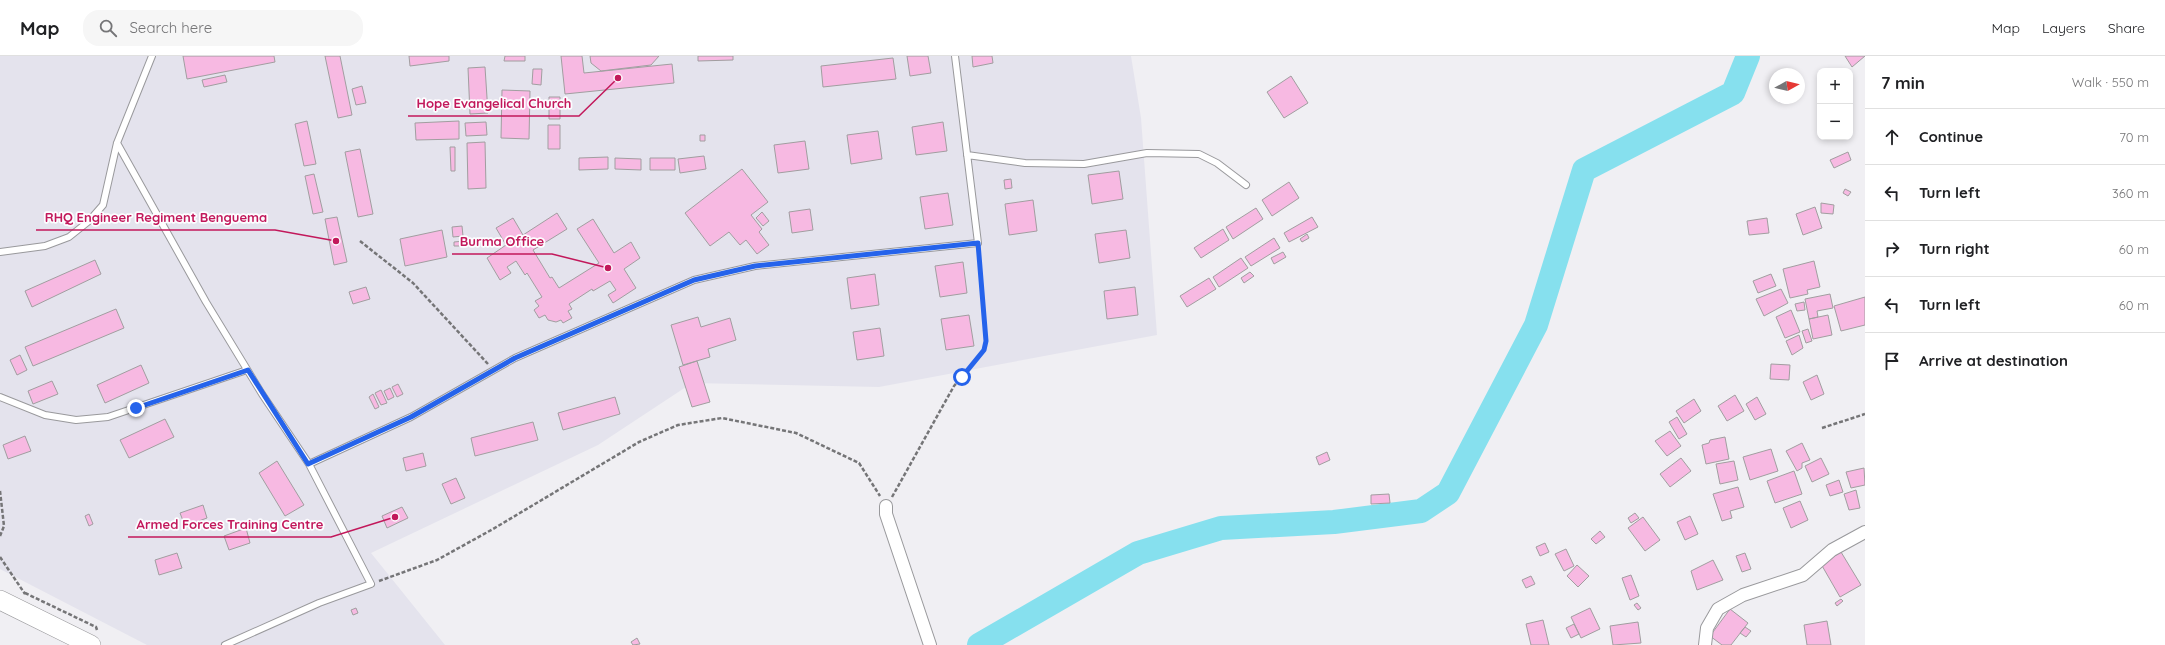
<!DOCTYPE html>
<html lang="en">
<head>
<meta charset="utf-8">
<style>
	:root { --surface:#fff; --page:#f6f6f6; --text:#202124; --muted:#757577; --line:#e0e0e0 }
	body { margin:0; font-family:Quicksand,sans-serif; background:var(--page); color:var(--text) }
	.controls { position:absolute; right:12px; top:12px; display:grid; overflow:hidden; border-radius:8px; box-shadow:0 2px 6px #0003 }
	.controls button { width:36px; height:36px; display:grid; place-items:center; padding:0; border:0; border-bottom:1px solid var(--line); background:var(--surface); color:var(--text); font:20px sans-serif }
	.compass { position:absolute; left:1769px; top:12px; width:36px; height:36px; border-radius:50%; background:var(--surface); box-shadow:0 2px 6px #0003; rotate:82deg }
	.stop { position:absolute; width:12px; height:12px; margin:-9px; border:3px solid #2563eb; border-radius:50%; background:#fff }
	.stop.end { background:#2563eb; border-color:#fff; box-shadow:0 1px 4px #0008 }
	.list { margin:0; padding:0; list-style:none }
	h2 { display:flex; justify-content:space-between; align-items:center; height:52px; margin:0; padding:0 16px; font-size:17px }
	h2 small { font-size:13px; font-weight:400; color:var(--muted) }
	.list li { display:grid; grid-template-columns:26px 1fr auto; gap:12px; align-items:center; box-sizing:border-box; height:56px; padding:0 16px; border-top:1px solid var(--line) }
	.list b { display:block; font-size:15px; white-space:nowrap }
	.list em { font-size:13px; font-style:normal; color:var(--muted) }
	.icon { flex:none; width:22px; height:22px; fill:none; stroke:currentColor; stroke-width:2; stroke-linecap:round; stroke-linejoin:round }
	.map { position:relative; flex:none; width:1865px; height:589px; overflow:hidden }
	header { display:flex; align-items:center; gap:24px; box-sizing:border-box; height:56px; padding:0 20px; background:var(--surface); border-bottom:1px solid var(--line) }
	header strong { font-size:19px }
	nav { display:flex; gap:22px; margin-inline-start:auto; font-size:14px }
	.search { width:280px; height:36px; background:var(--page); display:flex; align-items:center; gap:10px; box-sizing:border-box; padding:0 14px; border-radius:16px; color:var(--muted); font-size:15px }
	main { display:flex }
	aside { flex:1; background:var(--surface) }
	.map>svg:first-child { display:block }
	.built { fill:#e4e3ed }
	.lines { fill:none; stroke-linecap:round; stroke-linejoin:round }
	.river { stroke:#86e0ee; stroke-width:24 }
	.building { fill:#f7b9e2; stroke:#a19ea0 }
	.lane-casing { stroke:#99999c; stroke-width:8 }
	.street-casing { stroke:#99999c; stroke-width:14 }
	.primary-casing { stroke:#99999c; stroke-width:20 }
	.path { stroke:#757577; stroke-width:2.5; stroke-dasharray:4 2; stroke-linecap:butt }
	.lane { stroke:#fff; stroke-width:6 }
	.street { stroke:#fff; stroke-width:12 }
	.primary { stroke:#fff; stroke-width:19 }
	.route { stroke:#2563eb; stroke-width:5 }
	.leader { fill:none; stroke:#c2185b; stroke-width:1.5 }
	.callout-dot { fill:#c2185b; stroke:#fdfdff; stroke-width:1.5 }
	.callout-label { font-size:13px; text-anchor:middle; font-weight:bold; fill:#c2185b; stroke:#fdfdff; stroke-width:3.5; stroke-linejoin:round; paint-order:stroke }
</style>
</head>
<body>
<header>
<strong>Map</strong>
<div class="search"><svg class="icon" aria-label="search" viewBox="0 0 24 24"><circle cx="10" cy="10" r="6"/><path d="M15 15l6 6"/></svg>Search here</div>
<nav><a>Map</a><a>Layers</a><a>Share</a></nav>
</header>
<main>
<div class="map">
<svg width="1865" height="589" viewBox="0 0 1865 589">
	<rect width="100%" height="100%" fill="#f0eff3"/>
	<!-- built -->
	<path class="built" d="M 0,0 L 1131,0 L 1141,62 L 1157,279 L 879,331 L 692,327 L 598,389 L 371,497 L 445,589 L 147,589 L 0,513 Z"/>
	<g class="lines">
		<!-- river -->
		<path class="river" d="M 979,589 L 1138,497 L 1221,472 L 1334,466 L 1421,455 L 1448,437 L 1536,269 L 1584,114 L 1733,37 L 1748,0"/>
	</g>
	<!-- building -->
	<path class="building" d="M 183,0 L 274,0 L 275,6 L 187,23 Z
		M 325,0 L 340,0 L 352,59 L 338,62 Z
		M 409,0 L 449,0 L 449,5 L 410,10 Z
		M 505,0 L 525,0 L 525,5 L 504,5 Z
		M 561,0 L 582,0 L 584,17 L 672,8 L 674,27 L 565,38 Z
		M 590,0 L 659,0 L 651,9 L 601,15 L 591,7 Z
		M 698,0 L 733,0 L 733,4 L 698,5 Z
		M 907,0 L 928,0 L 931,17 L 910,20 Z
		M 972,0 L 992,0 L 993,7 L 973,11 Z
		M 1845,0 L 1865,0 L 1852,11 Z
		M 893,2 L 896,23 L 823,31 L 821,10 Z
		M 485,11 L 488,57 L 470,58 L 468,12 Z
		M 533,13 L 542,13 L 541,29 L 532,28 Z
		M 225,19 L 227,26 L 204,31 L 202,24 Z
		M 1291,20 L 1308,47 L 1284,62 L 1267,36 Z
		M 362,30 L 366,47 L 356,49 L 352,33 Z
		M 502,34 L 530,35 L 529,83 L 501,82 Z
		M 549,41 L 560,41 L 560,63 L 549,63 Z
		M 307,65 L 316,108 L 304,110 L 295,68 Z
		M 459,65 L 459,83 L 416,84 L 415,67 Z
		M 486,66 L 487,79 L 466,80 L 465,67 Z
		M 943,66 L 947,95 L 916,99 L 912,71 Z
		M 548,69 L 560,69 L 560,93 L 548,93 Z
		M 878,75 L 882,103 L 851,108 L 847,79 Z
		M 700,79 L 705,79 L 705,85 L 700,85 Z
		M 805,85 L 809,113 L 778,117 L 774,89 Z
		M 485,86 L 486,132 L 468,133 L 467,87 Z
		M 450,91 L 455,91 L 455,115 L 451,115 Z
		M 360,93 L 373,158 L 358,161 L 345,96 Z
		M 1848,96 L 1851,104 L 1834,112 L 1830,104 Z
		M 704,100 L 706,113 L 680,117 L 678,103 Z
		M 608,101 L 608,113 L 579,114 L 579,102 Z
		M 615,102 L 641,103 L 641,114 L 615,113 Z
		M 650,102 L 675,102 L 675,114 L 650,114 Z
		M 742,113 L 768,146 L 751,159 L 762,173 L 759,176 L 769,189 L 757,198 L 746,184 L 740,189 L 729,176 L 710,190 L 685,157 Z
		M 1119,115 L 1123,143 L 1092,148 L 1088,119 Z
		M 314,118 L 323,156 L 313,158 L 305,120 Z
		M 1011,123 L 1012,132 L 1005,133 L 1004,124 Z
		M 1289,126 L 1299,142 L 1272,160 L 1262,144 Z
		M 1845,133 L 1851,136 L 1848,140 L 1843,137 Z
		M 948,137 L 953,169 L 925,173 L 920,141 Z
		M 1033,144 L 1037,175 L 1009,179 L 1005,148 Z
		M 1821,147 L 1834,149 L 1833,158 L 1821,157 Z
		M 1815,151 L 1822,172 L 1803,179 L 1796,158 Z
		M 1256,152 L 1263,163 L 1233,183 L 1226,171 Z
		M 810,153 L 813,174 L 792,177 L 789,156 Z
		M 762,156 L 769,165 L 763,170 L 756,162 Z
		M 557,157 L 567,173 L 533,194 L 550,222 L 552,221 L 559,232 L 599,207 L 577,173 L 593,163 L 614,197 L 631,186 L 640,202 L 624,213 L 636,232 L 613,247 L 608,239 L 616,234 L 610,225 L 593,235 L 592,233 L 569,248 L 572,253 L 568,255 L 572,262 L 563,267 L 561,264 L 556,266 L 548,264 L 545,259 L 539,262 L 534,254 L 539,250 L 535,245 L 542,241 L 527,217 L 525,219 L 516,205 L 507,211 L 511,217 L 500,224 L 487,202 L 506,189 L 496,172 L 513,162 L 523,179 Z
		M 337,161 L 347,206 L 334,209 L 325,163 Z
		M 1312,161 L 1318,171 L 1289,186 L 1284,177 Z
		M 1767,162 L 1769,177 L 1749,179 L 1747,165 Z
		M 462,170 L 463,180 L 453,181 L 452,171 Z
		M 1223,173 L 1229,184 L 1201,202 L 1194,192 Z
		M 442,174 L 447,201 L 405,210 L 400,183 Z
		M 1126,174 L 1130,202 L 1099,207 L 1095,178 Z
		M 1307,178 L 1309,182 L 1302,186 L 1300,183 Z
		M 1274,182 L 1280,192 L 1251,210 L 1245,201 Z
		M 464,185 L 464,190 L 454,190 L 454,186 Z
		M 1283,196 L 1286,201 L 1274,208 L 1271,202 Z
		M 1241,202 L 1248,212 L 1219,231 L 1213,221 Z
		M 95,204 L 101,218 L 32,251 L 25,235 Z
		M 1814,205 L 1820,231 L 1807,234 L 1808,238 L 1790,242 L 1783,213 Z
		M 963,206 L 967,237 L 940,241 L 935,210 Z
		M 1250,216 L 1254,220 L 1244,227 L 1241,222 Z
		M 875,218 L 879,249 L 851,253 L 847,222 Z
		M 1771,218 L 1776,230 L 1758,237 L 1753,225 Z
		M 1209,222 L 1216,233 L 1187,251 L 1180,240 Z
		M 366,231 L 370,243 L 353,248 L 349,236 Z
		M 1135,231 L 1138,259 L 1107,263 L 1104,235 Z
		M 1781,233 L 1788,247 L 1764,260 L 1756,243 Z
		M 1830,238 L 1833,252 L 1817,255 L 1818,261 L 1809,263 L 1805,243 Z
		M 1865,241 L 1865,269 L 1841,275 L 1834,250 Z
		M 1804,246 L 1805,254 L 1797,255 L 1795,248 Z
		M 116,253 L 124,272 L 33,310 L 25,291 Z
		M 1791,254 L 1800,276 L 1785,282 L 1776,261 Z
		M 969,259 L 974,290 L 946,294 L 941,263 Z
		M 1828,259 L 1832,279 L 1813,283 L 1809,263 Z
		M 698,261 L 701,271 L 730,262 L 736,284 L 708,293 L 710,301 L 683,309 L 671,269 Z
		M 880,272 L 884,300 L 857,304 L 853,276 Z
		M 1808,273 L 1812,285 L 1806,287 L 1802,275 Z
		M 1799,279 L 1803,292 L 1792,299 L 1786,285 Z
		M 20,299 L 27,314 L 17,319 L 10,304 Z
		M 697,305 L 710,346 L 692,351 L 679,311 Z
		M 1771,308 L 1790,309 L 1789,324 L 1770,323 Z
		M 141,309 L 149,327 L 105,347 L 97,329 Z
		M 1817,319 L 1824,338 L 1811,344 L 1803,326 Z
		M 52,325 L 58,338 L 33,348 L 28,335 Z
		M 398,328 L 403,338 L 397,341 L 392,331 Z
		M 390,332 L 394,341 L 388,344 L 384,335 Z
		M 381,334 L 387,347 L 381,349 L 375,337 Z
		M 373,338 L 379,351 L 375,353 L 369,341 Z
		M 1735,339 L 1744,355 L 1727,365 L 1718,350 Z
		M 615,341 L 620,358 L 563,374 L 558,357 Z
		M 1757,341 L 1766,358 L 1755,364 L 1746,348 Z
		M 1694,343 L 1701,355 L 1684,367 L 1676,355 Z
		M 1677,361 L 1687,378 L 1679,383 L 1669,366 Z
		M 165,363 L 174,381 L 129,402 L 120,384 Z
		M 533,366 L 538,384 L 475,400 L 471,382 Z
		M 1670,375 L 1681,390 L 1667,400 L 1655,385 Z
		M 25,380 L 31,395 L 8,403 L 3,389 Z
		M 1725,381 L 1729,403 L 1706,408 L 1702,389 L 1709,387 L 1710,384 Z
		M 1802,387 L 1810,404 L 1802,407 L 1802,412 L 1797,415 L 1786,395 Z
		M 1771,393 L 1778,415 L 1750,424 L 1743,401 Z
		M 1327,396 L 1330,404 L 1319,409 L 1316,401 Z
		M 423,397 L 426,410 L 406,415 L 403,402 Z
		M 1681,402 L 1691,415 L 1670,431 L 1660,418 Z
		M 1821,402 L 1829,418 L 1812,426 L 1805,410 Z
		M 277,405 L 304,449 L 285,460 L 259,417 Z
		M 1734,405 L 1738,424 L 1720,428 L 1716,408 Z
		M 1864,412 L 1865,429 L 1851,432 L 1846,416 Z
		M 1794,415 L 1802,438 L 1775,447 L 1767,425 Z
		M 456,422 L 465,442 L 451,448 L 442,428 Z
		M 1839,424 L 1843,436 L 1830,440 L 1826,429 Z
		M 1738,431 L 1744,451 L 1730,455 L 1732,462 L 1722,465 L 1713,438 Z
		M 1856,434 L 1860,452 L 1849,454 L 1844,438 Z
		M 1389,438 L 1390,447 L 1371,448 L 1371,439 Z
		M 1800,445 L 1808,464 L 1791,472 L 1783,452 Z
		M 203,449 L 207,462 L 185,470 L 180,457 Z
		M 402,451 L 408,462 L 387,472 L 382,460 Z
		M 1635,457 L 1639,462 L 1631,467 L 1628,462 Z
		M 89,458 L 93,468 L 89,470 L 85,460 Z
		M 1690,460 L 1698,478 L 1685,484 L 1677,466 Z
		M 1643,461 L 1660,484 L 1645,495 L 1628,472 Z
		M 246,472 L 250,487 L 229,494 L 224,480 Z
		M 1600,475 L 1605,481 L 1596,488 L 1591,483 Z
		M 1545,487 L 1549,496 L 1540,500 L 1536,491 Z
		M 1566,493 L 1574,510 L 1564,515 L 1555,498 Z
		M 1841,496 L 1861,529 L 1840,541 L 1821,508 Z
		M 177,497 L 182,512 L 159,519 L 155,504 Z
		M 1745,497 L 1751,513 L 1742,516 L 1736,500 Z
		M 1713,504 L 1723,524 L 1697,534 L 1691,515 Z
		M 1577,509 L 1589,520 L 1578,531 L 1567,520 Z
		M 1631,519 L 1639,540 L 1630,544 L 1622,522 Z
		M 1531,520 L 1535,528 L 1526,532 L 1522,524 Z
		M 1841,543 L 1843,545 L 1837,550 L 1835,547 Z
		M 1637,547 L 1641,552 L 1638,554 L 1634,549 Z
		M 356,552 L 358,557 L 353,559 L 351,554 Z
		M 1590,552 L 1600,573 L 1581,582 L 1571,561 Z
		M 1730,553 L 1748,567 L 1731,589 L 1722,589 L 1710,580 Z
		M 1543,564 L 1549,589 L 1531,589 L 1526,568 Z
		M 1827,565 L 1831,589 L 1807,589 L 1804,569 Z
		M 1638,566 L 1641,587 L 1613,589 L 1610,570 Z
		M 1574,568 L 1579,578 L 1571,582 L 1566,572 Z
		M 1745,571 L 1751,575 L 1746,581 L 1740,577 Z
		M 637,582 L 640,588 L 633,589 L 631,586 Z"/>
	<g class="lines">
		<defs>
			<path id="lane" d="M 117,87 L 206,246 L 262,338 L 309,408 L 371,528 L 319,547 L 225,589
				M 967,99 L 1025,107 L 1084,108 L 1147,97 L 1199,98 L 1217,107 L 1246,129
				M 0,196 L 45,190 L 69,181 L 89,165 L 103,149 L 117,87 L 152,0
				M 0,341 L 45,359 L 76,364 L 108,361 L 247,314
				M 309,408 L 411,361 L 515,302 L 694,224 L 755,210 L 978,187 L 955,0"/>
			<path id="street" d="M 886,450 L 886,458 L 930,589
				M 1705,589 L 1707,572 L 1718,553 L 1743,539 L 1803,519 L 1832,494 L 1865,476"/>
			<path id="primary" d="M 0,544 L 91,589"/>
		</defs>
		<!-- lane casing -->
		<use href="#lane" class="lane-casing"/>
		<!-- street casing -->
		<use href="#street" class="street-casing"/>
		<!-- primary casing -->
		<use href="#primary" class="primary-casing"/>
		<!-- path -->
		<path class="path" d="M 360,185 L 413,227 L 488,308
			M 1822,372 L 1865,358
			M 0,435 L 4,470 L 0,480
			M 892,441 L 954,330 L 984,295 L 986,285 L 979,195
			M 0,501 L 25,538
			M 379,525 L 437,504 L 493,473 L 639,386 L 678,369 L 722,362 L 796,377 L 859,407 L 880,440
			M 25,537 L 96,571 L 97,574"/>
		<!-- lane -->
		<use href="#lane" class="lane"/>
		<!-- street -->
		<use href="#street" class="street"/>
		<!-- primary -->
		<use href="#primary" class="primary"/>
	</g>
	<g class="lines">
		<!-- route -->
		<path class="route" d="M 136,352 L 248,314 L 308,408 L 411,361 L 515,302 L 694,224 L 755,210 L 978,187 L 986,285 L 984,294 L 962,321"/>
	</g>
	<!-- callouts -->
	<path class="leader" d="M618 22L579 60H408M336 185L275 174H36M608 212L552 198H452M395 461L331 481H128"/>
	<g class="callout-dot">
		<circle cx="618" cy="22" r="4"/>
		<circle cx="336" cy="185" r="4"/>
		<circle cx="608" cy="212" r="4"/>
		<circle cx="395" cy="461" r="4"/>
	</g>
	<g class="callout-label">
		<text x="494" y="52">Hope Evangelical Church</text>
		<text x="156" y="166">RHQ Engineer Regiment Benguema</text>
		<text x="502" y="190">Burma Office</text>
		<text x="230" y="473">Armed Forces Training Centre</text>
	</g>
</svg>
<div class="controls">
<button>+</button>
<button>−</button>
</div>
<svg class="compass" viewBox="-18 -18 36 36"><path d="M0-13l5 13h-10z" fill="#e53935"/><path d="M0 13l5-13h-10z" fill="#757577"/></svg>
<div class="stop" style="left:962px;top:321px"></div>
<div class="stop end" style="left:136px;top:352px"></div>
</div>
<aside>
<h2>7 min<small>Walk · 550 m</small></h2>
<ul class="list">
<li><svg class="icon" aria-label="ahead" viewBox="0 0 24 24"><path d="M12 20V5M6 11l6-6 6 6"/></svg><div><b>Continue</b></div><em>70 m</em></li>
<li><svg class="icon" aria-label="left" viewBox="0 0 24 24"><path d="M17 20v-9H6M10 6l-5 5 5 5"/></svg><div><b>Turn left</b></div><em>360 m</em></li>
<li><svg class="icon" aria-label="right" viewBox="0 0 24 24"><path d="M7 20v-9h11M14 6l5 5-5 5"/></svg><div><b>Turn right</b></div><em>60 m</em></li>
<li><svg class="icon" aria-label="left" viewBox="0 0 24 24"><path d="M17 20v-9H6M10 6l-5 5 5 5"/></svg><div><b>Turn left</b></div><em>60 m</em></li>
<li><svg class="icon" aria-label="arrive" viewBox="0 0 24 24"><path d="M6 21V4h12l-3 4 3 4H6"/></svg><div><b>Arrive at destination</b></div></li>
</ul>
</aside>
</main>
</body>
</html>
